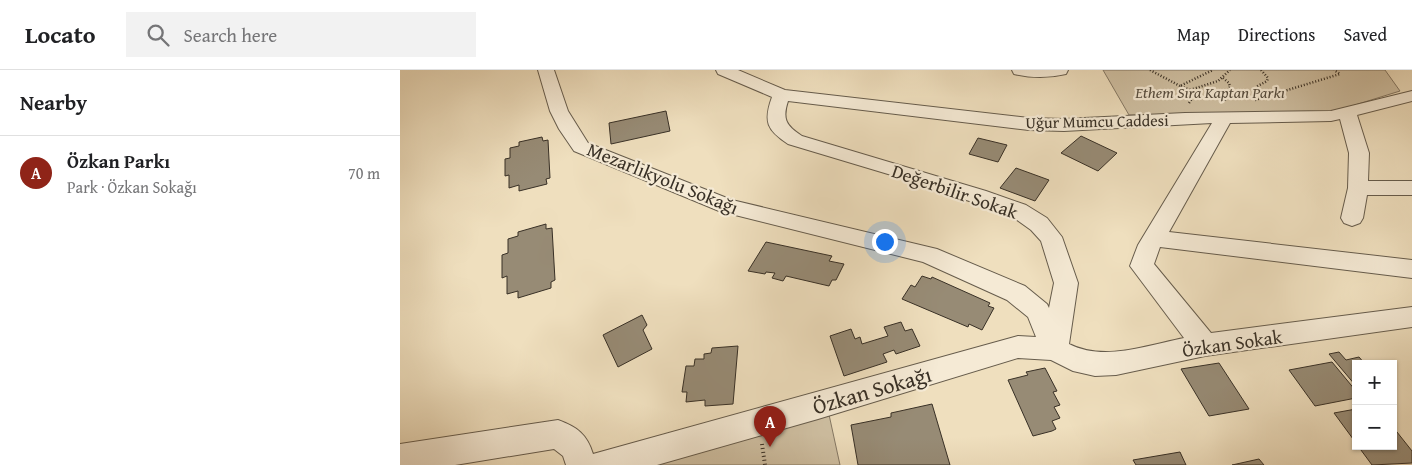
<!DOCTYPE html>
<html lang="en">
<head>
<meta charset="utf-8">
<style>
	:root { --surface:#fff; --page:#f2f2f2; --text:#202124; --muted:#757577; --line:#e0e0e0; --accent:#8f2418 }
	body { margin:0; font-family:"Gentium Book Plus",serif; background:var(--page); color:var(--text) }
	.controls { position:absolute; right:15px; bottom:15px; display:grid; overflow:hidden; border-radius:0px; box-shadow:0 1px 4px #0004 }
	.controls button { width:45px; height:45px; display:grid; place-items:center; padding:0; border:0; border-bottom:1px solid var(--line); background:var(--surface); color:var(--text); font:25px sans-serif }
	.you { position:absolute; left:484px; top:171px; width:18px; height:18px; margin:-12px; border:4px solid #fff; border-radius:50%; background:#1a73e8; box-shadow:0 0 0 8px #1a73e833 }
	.badge { display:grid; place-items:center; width:32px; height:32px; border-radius:50%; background:var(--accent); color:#fff; font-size:16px; font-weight:700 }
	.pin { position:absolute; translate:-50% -41px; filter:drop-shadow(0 1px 2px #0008) }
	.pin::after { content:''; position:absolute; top:26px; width:18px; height:15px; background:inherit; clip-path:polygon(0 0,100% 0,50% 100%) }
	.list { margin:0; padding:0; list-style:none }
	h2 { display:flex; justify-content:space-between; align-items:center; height:65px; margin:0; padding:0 20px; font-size:21px }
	h2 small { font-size:16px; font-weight:400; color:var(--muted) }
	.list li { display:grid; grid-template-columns:32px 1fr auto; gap:15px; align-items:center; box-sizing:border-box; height:75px; padding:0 20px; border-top:1px solid var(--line) }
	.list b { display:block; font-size:19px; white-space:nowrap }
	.list p { margin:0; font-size:16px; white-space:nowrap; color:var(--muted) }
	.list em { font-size:16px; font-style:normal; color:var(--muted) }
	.icon { flex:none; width:28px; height:28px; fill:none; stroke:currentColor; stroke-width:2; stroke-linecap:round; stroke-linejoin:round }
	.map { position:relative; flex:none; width:1012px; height:395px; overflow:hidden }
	header { display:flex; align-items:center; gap:30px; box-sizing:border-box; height:70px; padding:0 25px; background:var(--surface); border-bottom:1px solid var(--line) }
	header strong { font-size:24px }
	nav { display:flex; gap:28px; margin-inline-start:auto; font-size:18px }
	.search { width:350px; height:45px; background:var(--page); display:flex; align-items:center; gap:12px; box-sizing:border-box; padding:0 18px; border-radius:0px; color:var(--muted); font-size:19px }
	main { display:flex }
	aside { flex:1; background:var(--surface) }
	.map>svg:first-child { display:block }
	.green { fill:#d0c1a4; stroke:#847865 }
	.building { fill:#978b75; stroke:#383026 }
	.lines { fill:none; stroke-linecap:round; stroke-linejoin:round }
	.street-casing { stroke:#665c4c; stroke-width:2 }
	.path-far1 { stroke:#383026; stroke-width:2.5; stroke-dasharray:1 2; stroke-linecap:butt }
	.path { stroke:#383026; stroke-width:4; stroke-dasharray:1 3; stroke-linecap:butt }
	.street { fill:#f5ead5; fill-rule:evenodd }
	.labels { text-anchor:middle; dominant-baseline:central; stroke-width:4.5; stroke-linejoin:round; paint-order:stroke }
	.far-park-label { font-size:16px; font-style:italic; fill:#564d3f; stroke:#f5ead5 }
	.far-street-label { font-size:16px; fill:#383026; stroke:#f5ead5 }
	.street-label { font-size:19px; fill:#383026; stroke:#f5ead5 }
	.near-street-label { font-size:22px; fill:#383026; stroke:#f5ead5 }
</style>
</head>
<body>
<header>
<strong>Locato</strong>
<div class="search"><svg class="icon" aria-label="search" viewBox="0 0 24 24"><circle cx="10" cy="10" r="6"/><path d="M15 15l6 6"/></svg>Search here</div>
<nav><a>Map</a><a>Directions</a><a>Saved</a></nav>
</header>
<main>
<aside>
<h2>Nearby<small></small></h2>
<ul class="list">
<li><span class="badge">A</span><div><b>Özkan Parkı</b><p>Park · Özkan Sokağı</p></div><em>70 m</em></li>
</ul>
</aside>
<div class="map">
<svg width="1012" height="395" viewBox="0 0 1012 395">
	<rect width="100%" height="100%" fill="#efdfbe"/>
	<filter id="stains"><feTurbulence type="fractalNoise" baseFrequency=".004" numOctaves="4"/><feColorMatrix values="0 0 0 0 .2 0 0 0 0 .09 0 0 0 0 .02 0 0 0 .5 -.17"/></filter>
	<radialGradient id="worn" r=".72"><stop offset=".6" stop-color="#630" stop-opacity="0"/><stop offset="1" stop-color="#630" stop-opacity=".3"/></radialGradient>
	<!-- green -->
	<path class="green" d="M 703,0 L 985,0 L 1000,21 L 926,44 L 729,45 Z
		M 428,340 L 440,395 L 244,395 Z"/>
	<!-- building -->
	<path class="building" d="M 266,41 L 270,61 L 211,74 L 209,53 Z
		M 681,66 L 717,83 L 698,101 L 661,83 Z
		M 142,67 L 143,71 L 148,70 L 150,108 L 146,109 L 147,114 L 119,121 L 119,115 L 109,118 L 109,105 L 105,106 L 105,89 L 110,88 L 110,78 L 119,76 L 119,72 Z
		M 578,68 L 607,75 L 598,92 L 569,84 Z
		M 616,98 L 649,110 L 635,131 L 600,118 Z
		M 146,154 L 146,159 L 152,158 L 155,210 L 151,212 L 151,218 L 118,228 L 118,221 L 107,224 L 107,206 L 102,208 L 102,185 L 108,183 L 108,169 L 118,166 L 118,162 Z
		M 366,172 L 432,186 L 429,191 L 444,194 L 436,210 L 432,210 L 429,216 L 386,206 L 383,211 L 372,208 L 375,203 L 366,202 L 365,204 L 348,201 Z
		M 522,206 L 531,209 L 532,207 L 590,233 L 588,236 L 594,238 L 582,260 L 569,254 L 568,257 L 502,229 L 511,215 L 515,217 Z
		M 242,245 L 247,255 L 243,260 L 252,279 L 218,297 L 203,265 Z
		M 501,252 L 505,261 L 512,259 L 520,276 L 496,284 L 494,280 L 483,284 L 487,292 L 444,306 L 430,266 L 451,259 L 455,269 L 460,267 L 462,274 L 488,266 L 484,257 Z
		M 338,276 L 333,334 L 305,336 L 305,330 L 286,332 L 287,322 L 282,322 L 286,296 L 294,296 L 295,289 L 304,289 L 304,284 L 311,283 L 312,278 Z
		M 939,282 L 946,290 L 959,287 L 965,294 L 956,294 L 956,316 L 929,284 Z
		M 932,292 L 956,321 L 956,328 L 915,336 L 889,300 Z
		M 819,293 L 849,339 L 809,346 L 781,299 Z
		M 645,298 L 657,321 L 653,322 L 660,335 L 654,337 L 660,348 L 652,351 L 656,359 L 652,361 L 633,366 L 608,310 L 628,305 L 626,302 Z
		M 532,334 L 550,395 L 458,395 L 451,355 L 491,347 L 491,343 Z
		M 956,339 L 956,373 L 934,343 Z
		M 993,357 L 1012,381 L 1012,393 L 972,395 L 958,376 L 993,376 Z
		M 780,382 L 786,395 L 736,395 L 733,390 Z
		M 859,389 L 864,395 L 832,395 Z"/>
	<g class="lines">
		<defs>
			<path id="street" d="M 138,0 L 154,0 L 168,41 L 188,73 L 332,130 L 537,179 L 625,216 L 647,234 L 649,238 L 654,213 L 641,171 L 631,160 L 610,145 L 508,110 L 388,74 C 367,60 363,52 372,27 L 318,4 L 316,0 L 338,0 L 385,20 L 629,48 L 664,49 L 785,43 L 931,41 L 1012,21 L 1012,31 L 957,45 L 969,83 L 968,111 L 1012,111 L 1012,125 L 967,125 L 963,148 L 960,153 L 952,156 L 944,153 L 941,148 L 948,118 L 949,83 L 940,49 L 931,51 L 830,53 L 769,162 L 1012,190 L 1012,208 L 760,177 L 754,194 L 811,263 L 1012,237 L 1012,257 L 805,286 L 716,305 L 695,306 L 673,301 L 651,290 L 618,288 L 418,349 L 257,395 L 166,395 L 163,386 L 154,379 L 55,395 L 0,395 L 0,374 L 158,350 C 177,357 187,364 193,384 L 618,266 L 636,267 L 628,247 L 607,230 L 523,192 L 319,141 L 174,81 L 159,59 L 150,41 ZM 388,31 L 629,60 L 664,61 L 812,53 L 738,175 L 730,196 L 784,268 C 748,275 704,292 669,274 L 678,213 L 662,167 L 647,148 L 626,135 L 586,121 L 402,66 C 386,56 382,49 388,31 Z
				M 612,0 L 668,0 L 666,4 C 649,8 631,8 614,4 Z"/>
		</defs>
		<!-- street casing -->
		<use href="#street" class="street-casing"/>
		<!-- path-far1 -->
		<path class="path-far1" d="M 750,0 L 780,16
			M 861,0 L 868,8 L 867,11 L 856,17 L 857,22 L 863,27
			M 823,8 L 829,13 L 830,17 L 824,25 L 825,31
			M 790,20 L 780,16 L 813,0
			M 855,30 L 940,4 L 934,0
			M 789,33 L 793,27 L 790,20 L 818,11 L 830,0"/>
		<!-- path -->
		<path class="path" d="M 362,374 L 365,395"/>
		<!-- street -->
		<use href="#street" class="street"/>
	</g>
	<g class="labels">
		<!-- far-park labels -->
		<g class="far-park-label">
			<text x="810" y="22">Ethem Sıra Kaptan Parkı</text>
		</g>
		<!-- far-street labels -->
		<g class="far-street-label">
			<text transform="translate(697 51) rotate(-1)">Uğur Mumcu Caddesi</text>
		</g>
		<!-- street labels -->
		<g class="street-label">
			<text transform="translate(263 108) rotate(22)">Mezarlıkyolu Sokağı</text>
			<text transform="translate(555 121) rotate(19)">Değerbilir Sokak</text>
			<text transform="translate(832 273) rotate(-8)">Özkan Sokak</text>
		</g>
		<!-- near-street labels -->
		<g class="near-street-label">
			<text transform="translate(472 320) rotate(-16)">Özkan Sokağı</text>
		</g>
	</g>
	<rect width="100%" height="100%" filter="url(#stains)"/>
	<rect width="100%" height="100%" fill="url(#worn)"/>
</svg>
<div class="controls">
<button>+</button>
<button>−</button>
</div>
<div class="you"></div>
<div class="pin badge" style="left:370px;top:377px">A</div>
</div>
</main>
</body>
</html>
